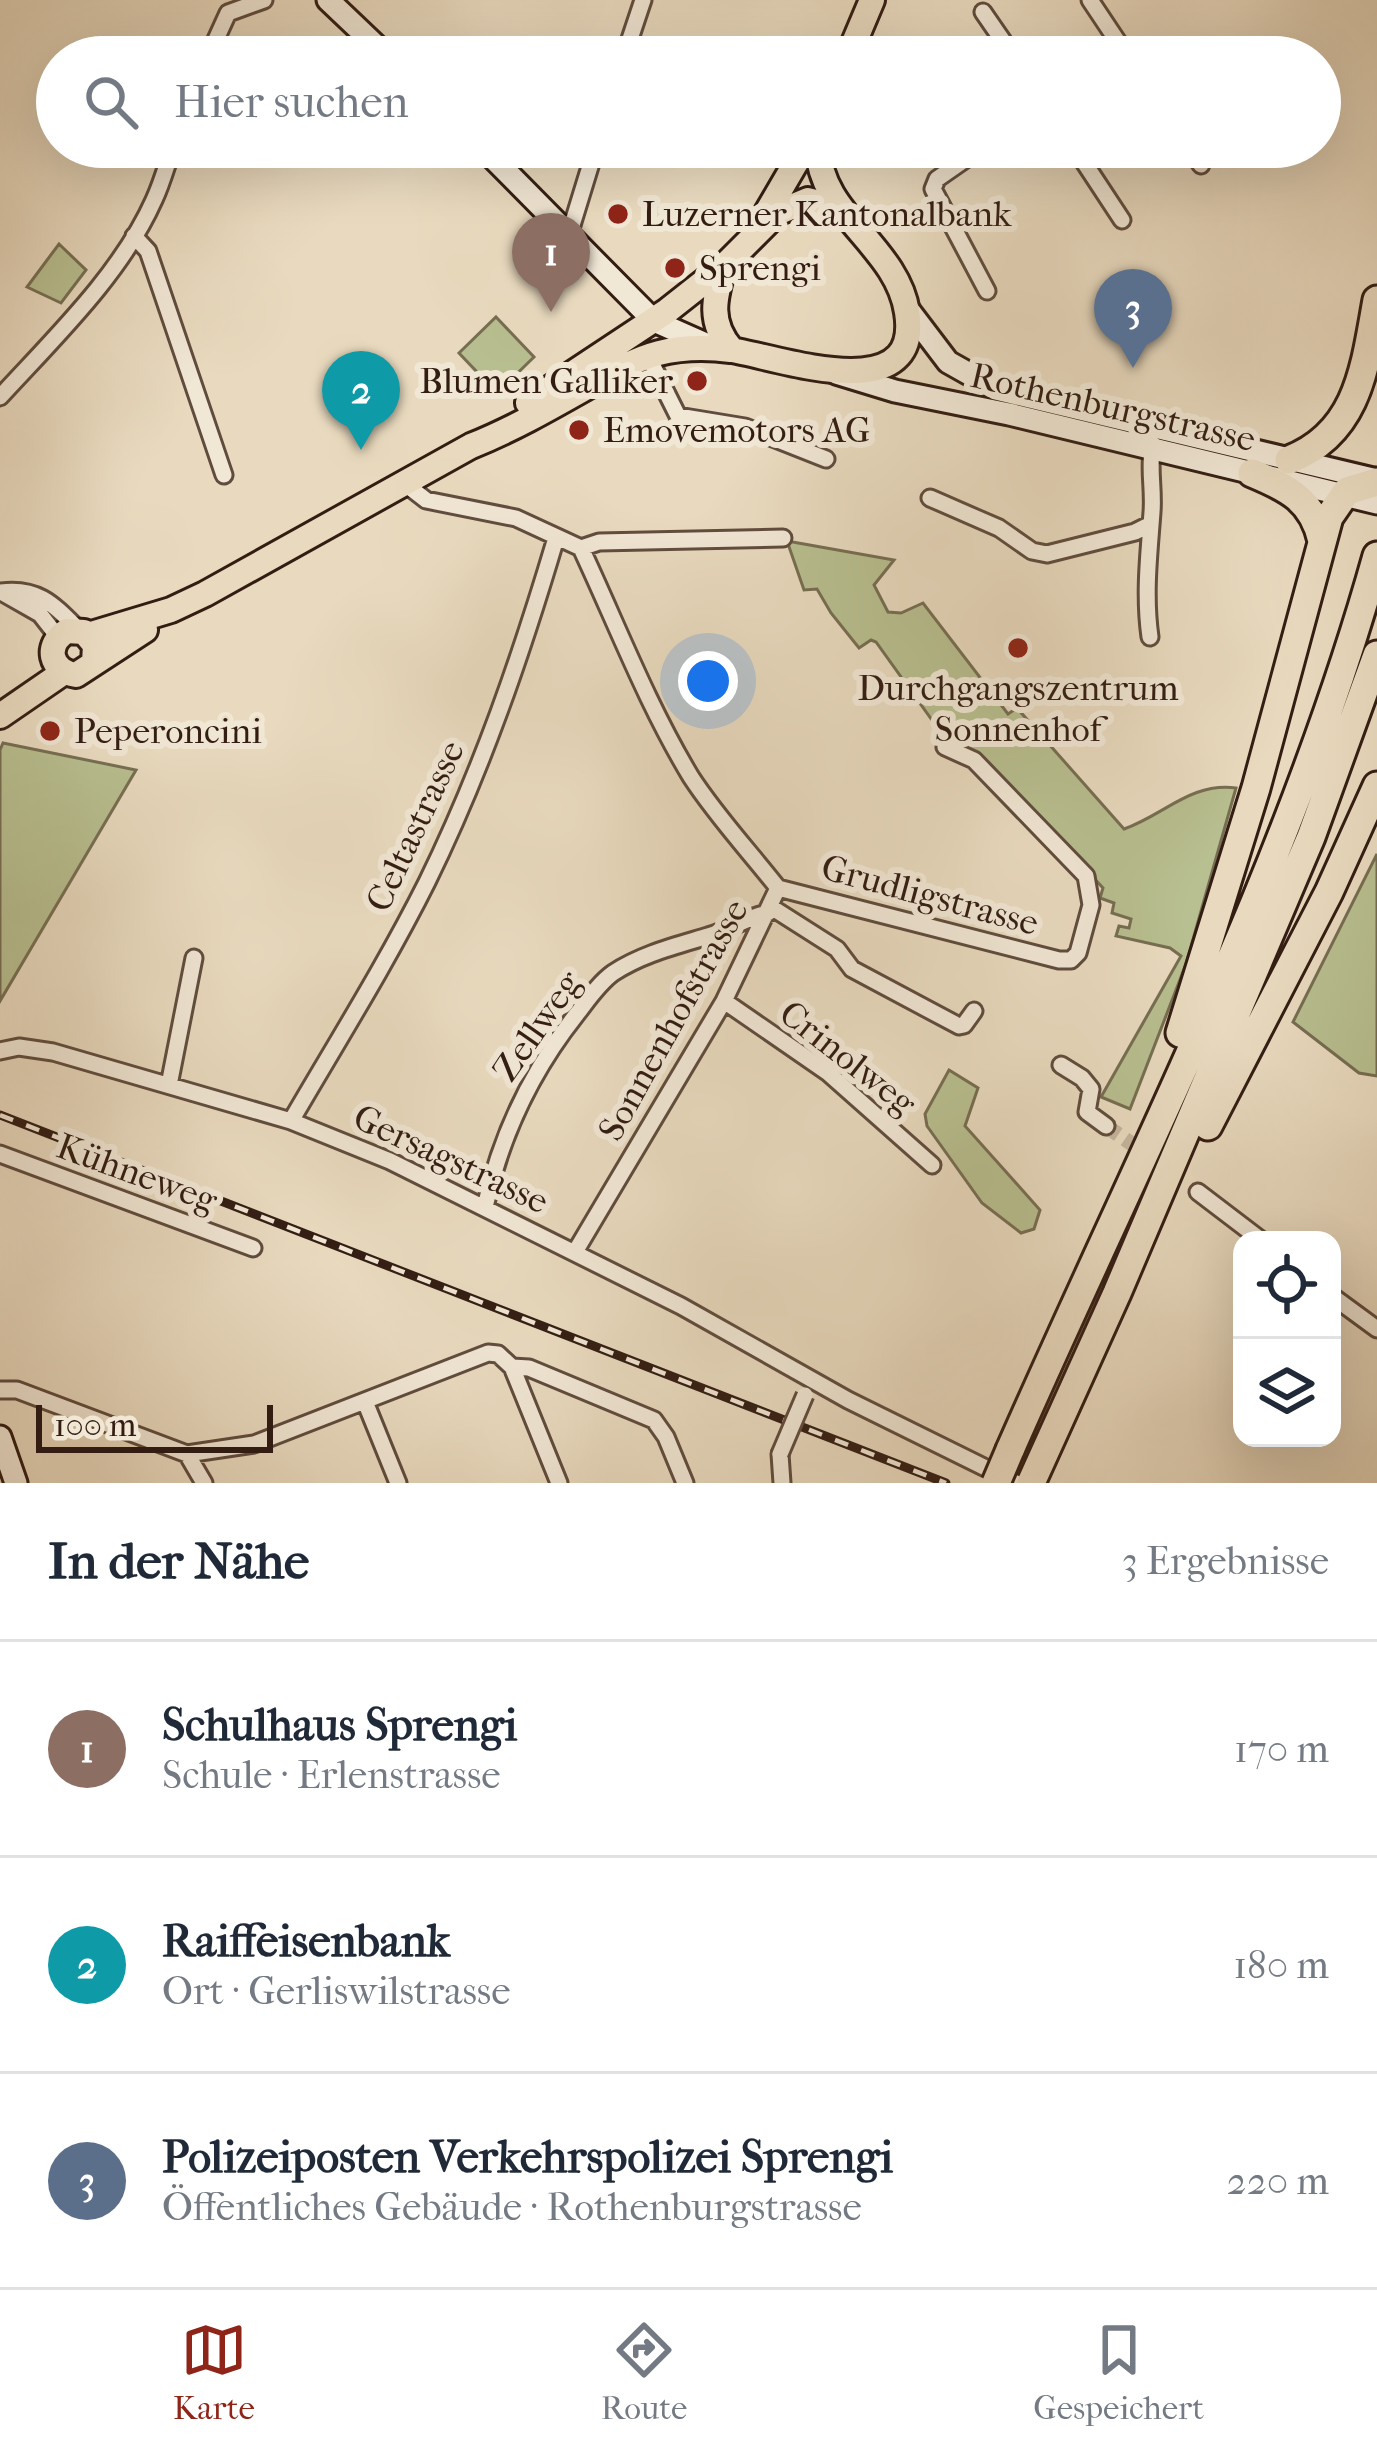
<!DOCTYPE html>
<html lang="de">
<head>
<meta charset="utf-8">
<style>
	:root { --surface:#fff; --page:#f2f2f3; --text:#1f2937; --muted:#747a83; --line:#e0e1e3; --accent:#8f2418 }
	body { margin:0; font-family:"IM FELL French Canon",serif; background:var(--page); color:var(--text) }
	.controls { position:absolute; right:36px; bottom:36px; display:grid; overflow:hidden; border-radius:24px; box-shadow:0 12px 48px #0002 }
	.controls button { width:108px; height:108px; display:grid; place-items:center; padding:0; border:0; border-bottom:3px solid var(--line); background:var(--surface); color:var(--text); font:60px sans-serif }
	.scale { position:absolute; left:36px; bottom:30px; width:237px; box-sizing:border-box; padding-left:12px; border:6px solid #331d13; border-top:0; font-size:33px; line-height:42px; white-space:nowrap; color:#331d13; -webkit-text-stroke:9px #f1e7d5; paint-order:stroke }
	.you { position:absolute; left:708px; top:681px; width:42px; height:42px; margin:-30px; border:9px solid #fff; border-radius:50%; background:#1a73e8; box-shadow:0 0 0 18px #1a73e833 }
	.badge { display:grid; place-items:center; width:78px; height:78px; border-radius:50%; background:var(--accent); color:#fff; font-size:39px; font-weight:700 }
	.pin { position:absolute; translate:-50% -99px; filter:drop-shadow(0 3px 6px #0008) }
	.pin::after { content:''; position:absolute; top:63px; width:42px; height:36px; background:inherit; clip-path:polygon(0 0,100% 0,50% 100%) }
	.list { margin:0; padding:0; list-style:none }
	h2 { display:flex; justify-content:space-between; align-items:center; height:156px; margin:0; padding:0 48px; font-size:51px }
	h2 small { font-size:39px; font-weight:400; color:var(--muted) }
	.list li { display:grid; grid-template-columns:78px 1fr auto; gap:36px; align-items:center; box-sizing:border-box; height:216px; padding:0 48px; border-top:3px solid var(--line) }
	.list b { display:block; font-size:45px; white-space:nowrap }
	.list p { margin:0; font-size:39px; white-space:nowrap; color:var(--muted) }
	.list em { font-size:39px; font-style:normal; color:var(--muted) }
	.icon { flex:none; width:66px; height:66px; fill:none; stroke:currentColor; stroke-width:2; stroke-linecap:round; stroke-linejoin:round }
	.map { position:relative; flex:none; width:1377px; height:1483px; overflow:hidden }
	.search { position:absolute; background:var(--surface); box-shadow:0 12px 48px #0002; left:36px; right:36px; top:36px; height:132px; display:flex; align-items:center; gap:30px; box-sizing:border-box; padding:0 42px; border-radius:66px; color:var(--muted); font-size:45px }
	.sheet { height:804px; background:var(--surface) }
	nav { display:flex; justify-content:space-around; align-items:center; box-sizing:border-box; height:168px; border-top:3px solid var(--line); background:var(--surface); font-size:33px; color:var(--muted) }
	nav a { display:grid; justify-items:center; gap:6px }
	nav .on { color:var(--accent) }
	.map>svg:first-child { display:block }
	.green { fill:#b8bf90; stroke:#766e52; stroke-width:3 }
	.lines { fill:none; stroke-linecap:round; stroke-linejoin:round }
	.street-tunnel { stroke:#c5b49d; stroke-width:15; stroke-dasharray:15 8; stroke-linecap:butt }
	.street-casing { stroke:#604c3e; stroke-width:21 }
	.secondary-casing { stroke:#331d13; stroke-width:27 }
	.primary-casing { stroke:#331d13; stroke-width:30 }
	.highway-casing { stroke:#331d13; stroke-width:33 }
	.street { stroke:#f1e7d5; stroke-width:15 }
	.secondary { stroke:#f1e7d5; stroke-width:21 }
	.primary { stroke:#e9dabf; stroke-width:24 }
	.highway { stroke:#e9dabf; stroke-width:27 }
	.rail-casing { stroke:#331d13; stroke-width:9 }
	.rail { stroke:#f1e7d5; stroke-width:4.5; stroke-dasharray:14; stroke-linecap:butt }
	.street-bridge-casing { stroke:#604c3e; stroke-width:21; stroke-linecap:butt }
	.highway-bridge-casing { stroke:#331d13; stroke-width:33; stroke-linecap:butt }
	.street-bridge { stroke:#f1e7d5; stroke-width:15 }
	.highway-bridge { stroke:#e9dabf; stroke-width:27 }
	.poi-dot { fill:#8f2418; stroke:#f1e7d5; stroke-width:4.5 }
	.labels { text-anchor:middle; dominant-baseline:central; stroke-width:12; stroke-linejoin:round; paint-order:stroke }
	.poi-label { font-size:36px; fill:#331d13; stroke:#f1e7d5; text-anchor:start }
	.street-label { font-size:36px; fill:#331d13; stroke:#f1e7d5 }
</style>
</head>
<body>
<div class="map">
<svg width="1377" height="1483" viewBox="0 0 1377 1483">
	<rect width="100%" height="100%" fill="#e9dabf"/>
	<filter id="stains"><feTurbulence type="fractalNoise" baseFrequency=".00167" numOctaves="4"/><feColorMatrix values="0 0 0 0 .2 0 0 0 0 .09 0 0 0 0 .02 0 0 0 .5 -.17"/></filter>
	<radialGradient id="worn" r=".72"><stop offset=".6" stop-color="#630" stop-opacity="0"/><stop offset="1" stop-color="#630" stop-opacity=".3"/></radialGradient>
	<!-- green -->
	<path class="green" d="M 59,244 L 86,270 L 61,303 L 27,287 Z
		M 496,317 L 534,357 L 497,393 L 459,353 Z
		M 787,541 L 894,560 L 874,585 L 888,612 L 901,613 L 923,603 L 1008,714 L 1017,708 L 1124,829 C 1164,815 1191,782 1236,788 L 1186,964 L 1130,1109 L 1101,1097 L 1181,956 L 1170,948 L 1116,936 L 1119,926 L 1129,928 L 1131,919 L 1112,913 L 1114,903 L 1100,898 L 1103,888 L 975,753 L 947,741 L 876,642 L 871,640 L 859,648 L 831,613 L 817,589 L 804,590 Z
		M 3,743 L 136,770 L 0,1001 L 0,750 Z
		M 1377,854 L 1377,1076 L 1359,1073 L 1293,1022 Z
		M 949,1070 L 978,1088 L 965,1126 L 1040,1210 L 1034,1229 L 1021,1233 L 982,1203 L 927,1126 L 925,1114 Z"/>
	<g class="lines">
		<!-- street-tunnel -->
		<path class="street-tunnel" d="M 1106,1126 L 1148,1155"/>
		<defs>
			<path id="street" d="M 1090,0 L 1128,57
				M 983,12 L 1014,57
				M 208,57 L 228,13 L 264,0
				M 624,57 L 643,0
				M 983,147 L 937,179 L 933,189 L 987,291
				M 1074,147 L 1122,220
				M 1189,147 L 1201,165
				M 569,235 L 596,147
				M 134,236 L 148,251 L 224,475
				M 648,356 L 678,416 L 745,427 L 826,459
				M 0,397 C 55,337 121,274 154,200 C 162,183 167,164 173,147
				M 404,483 L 426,500 L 516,518 L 581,548 C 617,625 647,704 691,777 C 717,817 749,851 778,888 L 724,1001 L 575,1252
				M 930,498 L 999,528 L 1032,551 L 1047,554 L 1135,532 L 1149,525
				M 581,548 L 599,542 L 783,538
				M 0,592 C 38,587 53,604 79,630
				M 3,593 L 40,614 L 58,637
				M 1150,637 C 1144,594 1149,554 1152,512 C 1154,488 1148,467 1153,444
				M 778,888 L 1059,960 L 1071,960 L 1078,953 L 1091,905 L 1086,876 L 974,760 L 945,747
				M 771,907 L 837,949 L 852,969 L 959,1026 L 964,1025 L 974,1011
				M 724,1001 L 827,1072 L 932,1165
				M 0,1051 L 19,1047 L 53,1052 L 291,1121 L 390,1161 L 681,1306 L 848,1400 L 1016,1483
				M 1061,1065 L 1082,1078 L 1091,1089 L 1087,1112 L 1106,1126
				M 169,1085 L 194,958
				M 291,1121 C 337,1042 386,964 427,882 C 481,772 521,656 556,538
				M 0,1154 L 253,1248
				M 1198,1192 L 1261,1240
				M 485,1207 C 501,1135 530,1073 576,1015 C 587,1001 598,984 613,973 C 642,954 675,946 708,936 C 730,930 746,917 768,913
				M 1332,1296 L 1377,1329
				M 512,1367 L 559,1483
				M 0,1390 L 17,1390 L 187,1454 L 254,1444 L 488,1353 L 498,1354 L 512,1367 L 529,1368 L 654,1420 L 666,1437 L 685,1483
				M 366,1404 L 398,1483
				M 187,1454 L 204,1483
				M 780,1454 L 782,1483"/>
			<path id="secondary" d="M 328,0 L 388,57
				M 482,147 L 654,321 L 715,348
				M 907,308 L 948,362 L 996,389 L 1377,480
				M 836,373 L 895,391 L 1009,414 L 1377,503
				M 0,1437 L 16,1483"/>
			<path id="primary" d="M 848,57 L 872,0
				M 763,219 L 805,147
				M 724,266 C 714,298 708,323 732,350
				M 528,403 L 667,311 L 724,266 L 777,213 L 808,200 L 839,208
				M 88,635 L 171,610 L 205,594 L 471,446 C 511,430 548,409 585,388 C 609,375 632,360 659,353 C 683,347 707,347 731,350 C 778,357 923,411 907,312 C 897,246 819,215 818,147
				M 94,663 L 95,645 L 84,632 L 67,631 C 44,645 50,671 76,675 L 145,630
				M 0,716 L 64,672"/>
			<path id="highway" d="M 1289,460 C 1359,433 1365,366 1377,300
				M 1252,473 C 1288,488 1313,500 1322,541
				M 1180,1033 L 1256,788 L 1329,517 L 1347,491 L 1377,482
				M 1208,1126 L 1329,892 L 1377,786
				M 1010,1450 C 1139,1156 1290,867 1377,556
				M 1031,1483 L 1117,1293 L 1311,837 L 1377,655"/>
		</defs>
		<!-- street casing -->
		<use href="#street" class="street-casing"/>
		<!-- secondary casing -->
		<use href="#secondary" class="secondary-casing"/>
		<!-- primary casing -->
		<use href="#primary" class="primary-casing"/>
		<!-- highway casing -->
		<use href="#highway" class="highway-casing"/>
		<!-- street -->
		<use href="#street" class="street"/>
		<!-- secondary -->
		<use href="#secondary" class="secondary"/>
		<!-- primary -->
		<use href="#primary" class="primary"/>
		<!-- highway -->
		<use href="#highway" class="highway"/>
		<defs>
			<path id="rail" d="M 0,1115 L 946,1483"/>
		</defs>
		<!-- rail casing -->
		<use href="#rail" class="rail-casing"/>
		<!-- rail -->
		<use href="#rail" class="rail"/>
		<defs>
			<path id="street-bridge" d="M 780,1454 L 805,1395"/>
			<path id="highway-bridge" d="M 996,1483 L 1010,1450"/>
		</defs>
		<!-- street-bridge casing -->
		<use href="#street-bridge" class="street-bridge-casing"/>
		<!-- highway-bridge casing -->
		<use href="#highway-bridge" class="highway-bridge-casing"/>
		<!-- street-bridge -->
		<use href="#street-bridge" class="street-bridge"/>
		<!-- highway-bridge -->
		<use href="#highway-bridge" class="highway-bridge"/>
	</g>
	<!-- markers -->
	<g class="poi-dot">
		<circle cx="618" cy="214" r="12"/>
		<circle cx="675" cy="268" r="12"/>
		<circle cx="697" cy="381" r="12"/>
		<circle cx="579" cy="430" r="12"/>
		<circle cx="1018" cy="648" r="12"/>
		<circle cx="50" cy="731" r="12"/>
	</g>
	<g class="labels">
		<!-- poi labels -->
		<g class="poi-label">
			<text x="642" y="214">Luzerner Kantonalbank</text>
			<text x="699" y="268">Sprengi</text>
			<text x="673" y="381" text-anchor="end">Blumen Galliker</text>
			<text x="603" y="430">Emovemotors AG</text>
			<text x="1018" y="688" text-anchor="middle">Durchgangszentrum<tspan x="1018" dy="41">Sonnenhof</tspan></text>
			<text x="74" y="731">Peperoncini</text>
		</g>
		<!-- street labels -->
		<g class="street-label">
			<text transform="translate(1113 407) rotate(13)">Rothenburgstrasse</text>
			<text transform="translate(415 826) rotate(-65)">Celtastrasse</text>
			<text transform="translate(930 895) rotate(15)">Grudligstrasse</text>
			<text transform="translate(673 1020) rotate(-61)">Sonnenhofstrasse</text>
			<text transform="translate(537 1026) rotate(-55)">Zellweg</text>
			<text transform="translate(848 1058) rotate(38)">Crinolweg</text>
			<text transform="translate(451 1159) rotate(25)">Gersagstrasse</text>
			<text transform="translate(137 1173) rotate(20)">Kühneweg</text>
		</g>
	</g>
	<rect width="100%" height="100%" filter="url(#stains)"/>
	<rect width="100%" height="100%" fill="url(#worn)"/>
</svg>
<div class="controls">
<button><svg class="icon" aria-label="locate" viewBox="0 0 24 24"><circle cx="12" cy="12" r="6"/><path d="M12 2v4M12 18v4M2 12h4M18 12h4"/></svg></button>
<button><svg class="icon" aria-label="layers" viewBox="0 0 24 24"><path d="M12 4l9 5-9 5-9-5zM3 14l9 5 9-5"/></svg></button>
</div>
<div class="scale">100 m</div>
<div class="you"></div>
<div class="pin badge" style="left:551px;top:312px;background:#8d6e63">1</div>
<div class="pin badge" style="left:361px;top:450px;background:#0f9aa8">2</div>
<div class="pin badge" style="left:1133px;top:368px;background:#5c6f8a">3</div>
<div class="search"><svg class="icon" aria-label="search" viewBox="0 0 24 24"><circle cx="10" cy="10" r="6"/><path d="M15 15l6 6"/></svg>Hier suchen</div>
</div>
<section class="sheet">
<h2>In der Nähe<small>3 Ergebnisse</small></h2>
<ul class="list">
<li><span class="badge" style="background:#8d6e63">1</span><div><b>Schulhaus Sprengi</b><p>Schule · Erlenstrasse</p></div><em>170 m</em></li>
<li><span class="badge" style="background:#0f9aa8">2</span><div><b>Raiffeisenbank</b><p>Ort · Gerliswilstrasse</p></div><em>180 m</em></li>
<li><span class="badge" style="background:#5c6f8a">3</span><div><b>Polizeiposten Verkehrspolizei Sprengi</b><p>Öffentliches Gebäude · Rothenburgstrasse</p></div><em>220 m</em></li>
</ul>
</section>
<nav>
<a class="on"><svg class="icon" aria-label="map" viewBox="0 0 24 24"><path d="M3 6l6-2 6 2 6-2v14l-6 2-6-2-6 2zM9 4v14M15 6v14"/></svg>Karte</a>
<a><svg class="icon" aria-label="directions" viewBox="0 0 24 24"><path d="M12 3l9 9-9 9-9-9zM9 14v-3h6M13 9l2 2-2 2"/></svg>Route</a>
<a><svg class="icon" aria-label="saved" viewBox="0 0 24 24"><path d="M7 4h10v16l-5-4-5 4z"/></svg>Gespeichert</a>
</nav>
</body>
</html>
